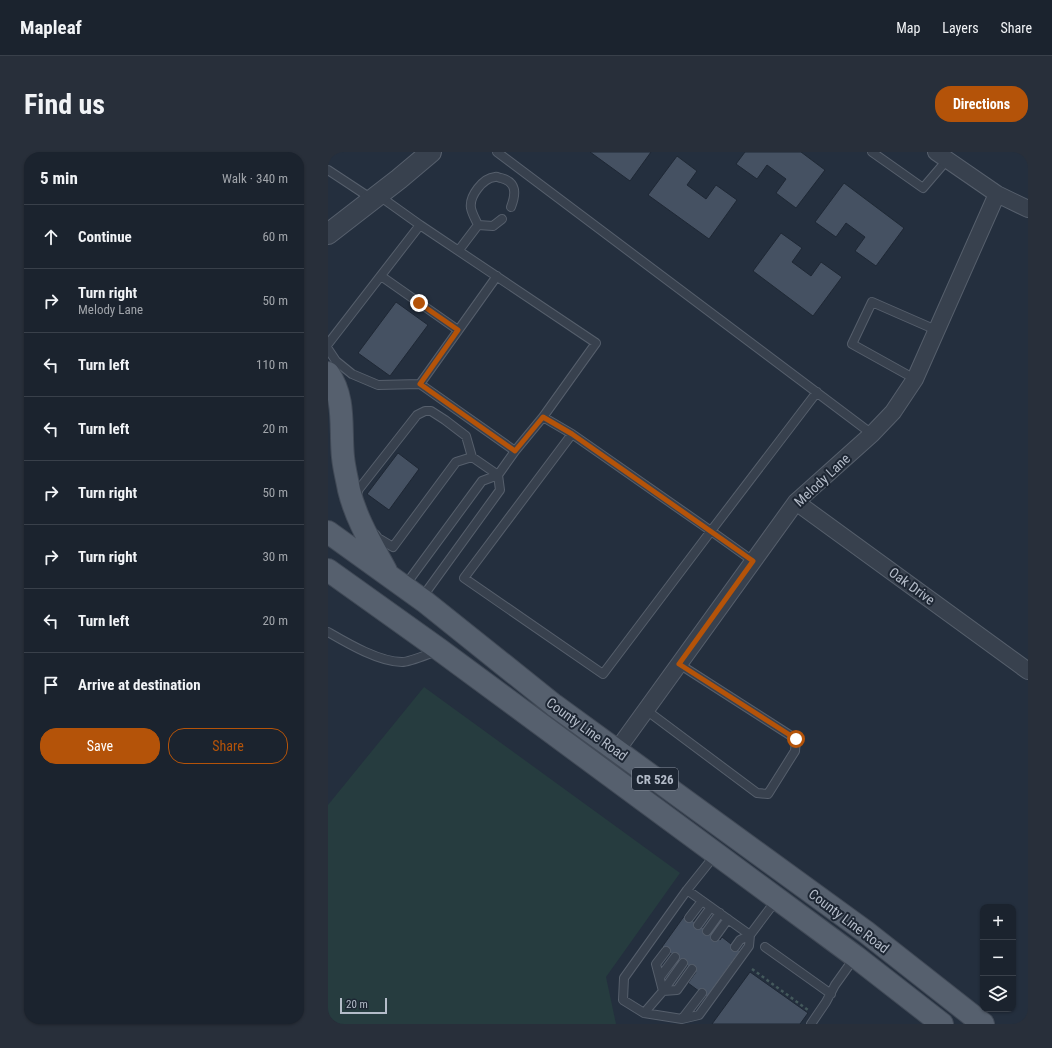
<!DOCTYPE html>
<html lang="en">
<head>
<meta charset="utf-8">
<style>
	:root { --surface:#1b232e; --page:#282f3a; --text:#f1f3f6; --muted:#a0a4aa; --line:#39404a; --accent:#b45309 }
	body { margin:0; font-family:"Roboto Condensed",sans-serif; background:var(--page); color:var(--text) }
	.controls { position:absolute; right:12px; bottom:12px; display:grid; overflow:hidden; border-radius:8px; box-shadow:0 1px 3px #0004 }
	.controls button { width:36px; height:36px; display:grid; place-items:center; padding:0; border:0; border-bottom:1px solid var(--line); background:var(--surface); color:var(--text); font:20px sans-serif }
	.scale { position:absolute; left:12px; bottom:10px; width:47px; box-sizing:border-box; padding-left:4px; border:2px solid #b4bcc9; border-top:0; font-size:11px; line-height:14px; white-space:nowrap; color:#b4bcc9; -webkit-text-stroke:3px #1d2633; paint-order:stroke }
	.stop { position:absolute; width:12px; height:12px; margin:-9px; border:3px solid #b45309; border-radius:50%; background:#fff }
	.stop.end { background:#b45309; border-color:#fff; box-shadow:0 1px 4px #0008 }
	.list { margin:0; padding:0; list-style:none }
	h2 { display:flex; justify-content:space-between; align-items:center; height:52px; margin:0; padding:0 16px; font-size:17px }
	h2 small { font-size:13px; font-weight:400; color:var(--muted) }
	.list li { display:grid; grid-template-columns:26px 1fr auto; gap:12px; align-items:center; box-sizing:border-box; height:64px; padding:0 16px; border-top:1px solid var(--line) }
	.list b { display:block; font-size:15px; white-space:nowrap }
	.list p { margin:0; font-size:13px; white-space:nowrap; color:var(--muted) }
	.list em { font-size:13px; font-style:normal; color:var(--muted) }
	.actions { display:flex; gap:8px; padding:12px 16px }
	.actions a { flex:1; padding:9px 0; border:1px solid var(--accent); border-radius:16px; text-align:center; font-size:14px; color:var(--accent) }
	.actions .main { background:var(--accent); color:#fff }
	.icon { flex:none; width:22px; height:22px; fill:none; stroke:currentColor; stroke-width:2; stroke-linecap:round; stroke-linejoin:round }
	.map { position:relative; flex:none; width:700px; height:872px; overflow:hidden; border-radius:16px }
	header { display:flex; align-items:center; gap:24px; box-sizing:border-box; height:56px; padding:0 20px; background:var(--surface); border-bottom:1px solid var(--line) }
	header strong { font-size:19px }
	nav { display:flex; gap:22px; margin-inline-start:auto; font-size:14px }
	.intro { display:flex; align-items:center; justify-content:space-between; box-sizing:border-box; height:96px; padding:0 24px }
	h1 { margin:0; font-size:28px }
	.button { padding:10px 18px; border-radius:16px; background:var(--accent); color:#fff; font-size:14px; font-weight:700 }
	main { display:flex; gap:24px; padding:0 24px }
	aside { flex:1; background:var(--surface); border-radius:16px; box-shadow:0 1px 3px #0004 }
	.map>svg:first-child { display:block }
	.green { fill:#263c3f }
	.building { fill:#455162; stroke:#1f2835 }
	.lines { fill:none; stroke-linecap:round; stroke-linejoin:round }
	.service-casing { stroke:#565f6c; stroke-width:10 }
	.minor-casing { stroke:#565f6c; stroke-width:18 }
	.tertiary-casing { stroke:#565f6c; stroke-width:22 }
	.primary-casing { stroke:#414a57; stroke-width:24 }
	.path { stroke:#44595c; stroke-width:2.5; stroke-dasharray:3 3; stroke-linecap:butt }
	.service { stroke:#38414e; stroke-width:8 }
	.minor { stroke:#38414e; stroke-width:16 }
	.tertiary { stroke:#38414e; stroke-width:20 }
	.primary { stroke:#56606e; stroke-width:22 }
	.route { stroke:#b45309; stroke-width:5 }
	.labels { text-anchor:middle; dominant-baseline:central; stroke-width:4; stroke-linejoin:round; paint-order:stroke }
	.shield { fill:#1d2633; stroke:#878f9c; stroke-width:1 }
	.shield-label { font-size:13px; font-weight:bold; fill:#b4bcc9 }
	.street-label { font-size:14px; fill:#b4bcc9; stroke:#1d2633 }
</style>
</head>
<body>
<header>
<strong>Mapleaf</strong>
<nav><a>Map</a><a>Layers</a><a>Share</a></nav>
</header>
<div class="intro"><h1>Find us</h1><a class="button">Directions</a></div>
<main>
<aside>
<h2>5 min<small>Walk · 340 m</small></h2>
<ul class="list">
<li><svg class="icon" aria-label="ahead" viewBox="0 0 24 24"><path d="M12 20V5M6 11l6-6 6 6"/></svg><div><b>Continue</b></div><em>60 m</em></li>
<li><svg class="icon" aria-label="right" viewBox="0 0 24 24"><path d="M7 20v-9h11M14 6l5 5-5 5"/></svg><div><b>Turn right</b><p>Melody Lane</p></div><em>50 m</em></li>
<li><svg class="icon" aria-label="left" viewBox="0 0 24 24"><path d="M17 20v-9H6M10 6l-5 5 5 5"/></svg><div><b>Turn left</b></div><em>110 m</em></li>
<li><svg class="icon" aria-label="left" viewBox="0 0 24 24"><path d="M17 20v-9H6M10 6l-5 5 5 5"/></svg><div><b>Turn left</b></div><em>20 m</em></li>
<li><svg class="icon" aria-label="right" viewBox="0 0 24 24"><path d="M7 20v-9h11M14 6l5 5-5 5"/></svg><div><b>Turn right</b></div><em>50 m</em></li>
<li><svg class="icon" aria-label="right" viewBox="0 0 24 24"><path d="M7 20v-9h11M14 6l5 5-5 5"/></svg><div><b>Turn right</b></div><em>30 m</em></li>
<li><svg class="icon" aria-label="left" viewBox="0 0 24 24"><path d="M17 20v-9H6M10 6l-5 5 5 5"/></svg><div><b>Turn left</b></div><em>20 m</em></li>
<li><svg class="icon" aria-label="arrive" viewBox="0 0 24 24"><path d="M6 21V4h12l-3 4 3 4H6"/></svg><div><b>Arrive at destination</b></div></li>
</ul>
<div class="actions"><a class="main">Save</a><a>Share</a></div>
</aside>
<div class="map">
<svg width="700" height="872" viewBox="0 0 700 872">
	<rect width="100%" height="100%" fill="#242f3e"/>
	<!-- green -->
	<path class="green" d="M 96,535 L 352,721 L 278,825 L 288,872 L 0,872 L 0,653 Z"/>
	<!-- building -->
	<path class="building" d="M 262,0 L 323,0 L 302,29 Z
		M 417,0 L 473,0 L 497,18 L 468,56 L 448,41 L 458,27 L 439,13 L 429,27 L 408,12 Z
		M 349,4 L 369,19 L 359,33 L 378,47 L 388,33 L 409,48 L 381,87 L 320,43 Z
		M 516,31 L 576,76 L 548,114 L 527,99 L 537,85 L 518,71 L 508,85 L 487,70 Z
		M 453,81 L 474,96 L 464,110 L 483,124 L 493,110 L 514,125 L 485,164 L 425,119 Z
		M 68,150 L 100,173 L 62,224 L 30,201 Z
		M 70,301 L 91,317 L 61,358 L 39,342 Z
		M 357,763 L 392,788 L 394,785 L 412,799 L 379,845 L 360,831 L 368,820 L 334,795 Z
		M 422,820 L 480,861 L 472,872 L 384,872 Z"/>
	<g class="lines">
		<defs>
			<path id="service" d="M 169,0 L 544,282
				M 544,0 L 595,36 L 619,8
				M 0,18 L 44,47
				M 50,43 L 92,73
				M 174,67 L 165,74 L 150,73 C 148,68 144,62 143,56 C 141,44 155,26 167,25 C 169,24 171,26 173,26 C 189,30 188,42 183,55
				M 131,98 L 150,73
				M 53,124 L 130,178
				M 0,192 L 92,73 L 268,191 L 215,265 L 244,282
				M 0,197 L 8,209 L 24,222 L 50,233 L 92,232 L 187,299 L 170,323 L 154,329 L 76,435
				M 587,227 L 524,192 L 544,150 L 608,178
				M 92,232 L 169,124
				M 187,299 L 215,265
				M 28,344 L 31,337 L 89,263 L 97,259 L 103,259 L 117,268 L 138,284 L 144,305 L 170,323 L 172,338 L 93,447
				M 47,382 L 50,386 L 65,395 L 128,310 L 144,305
				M 425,409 L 383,379 L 275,522 L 136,426 L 244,282 L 383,379 L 489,240
				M 0,480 C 19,491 51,510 74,510 C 82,510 100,502 109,499
				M 318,558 L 429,641 L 440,642 L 467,599 L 468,587 L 351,512
				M 387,703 L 359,738 L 296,826 L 295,848 L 316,861 L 354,867 L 371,863 L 421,794 L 422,783 L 449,747
				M 359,738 L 422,783 L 412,788 L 407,795
				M 361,766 L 374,749
				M 370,773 L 383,755
				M 379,779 L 392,761
				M 387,785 L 400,767
				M 437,795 L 503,842
				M 338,799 L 328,812 L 335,839 L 349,838 L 364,817
				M 332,825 L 347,805
				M 316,861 L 335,839 L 355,811
				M 354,867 L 374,841
				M 483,872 L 498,850 L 507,833 L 527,805"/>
			<path id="minor" d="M 608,0 L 669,42 L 700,57
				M 468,350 L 700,519
				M 289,598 L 468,350 L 544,282 L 565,260 L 587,227 L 669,42"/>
			<path id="tertiary" d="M 0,82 L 71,27 L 103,0"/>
			<path id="primary" d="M 0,221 C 18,246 12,276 15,305 C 16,316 19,327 21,338 C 28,367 44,393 58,419
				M 0,380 L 96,449 L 226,553 L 538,780 L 655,872
				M 0,418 L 112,498 L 528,805 L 614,872"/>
		</defs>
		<!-- service casing -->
		<use href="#service" class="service-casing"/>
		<!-- minor casing -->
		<use href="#minor" class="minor-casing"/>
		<!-- tertiary casing -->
		<use href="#tertiary" class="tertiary-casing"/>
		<!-- primary casing -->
		<use href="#primary" class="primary-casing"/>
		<!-- path -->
		<path class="path" d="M 424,817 L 480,858"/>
		<!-- service -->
		<use href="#service" class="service"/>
		<!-- minor -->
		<use href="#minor" class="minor"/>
		<!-- tertiary -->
		<use href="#tertiary" class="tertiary"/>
		<!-- primary -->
		<use href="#primary" class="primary"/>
	</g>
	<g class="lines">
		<!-- route -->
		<path class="route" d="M 91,151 L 130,178 L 92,232 L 187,299 L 215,265 L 244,282 L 425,409 L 351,512 L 468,587"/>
	</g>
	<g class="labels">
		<!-- shield labels -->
		<rect class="shield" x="304" y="616" width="46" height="22" rx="3"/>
		<g class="shield-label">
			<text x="327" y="627">CR 526</text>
		</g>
		<!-- street labels -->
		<g class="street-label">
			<text transform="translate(494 328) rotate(-43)">Melody Lane</text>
			<text transform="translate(584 434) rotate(36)">Oak Drive</text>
			<text transform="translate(259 577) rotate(36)">County Line Road</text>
			<text transform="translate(521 769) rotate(37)">County Line Road</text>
		</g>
	</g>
</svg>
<div class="controls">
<button>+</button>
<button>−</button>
<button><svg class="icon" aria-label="layers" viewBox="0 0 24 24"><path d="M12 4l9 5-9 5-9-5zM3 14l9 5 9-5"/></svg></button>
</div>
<div class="scale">20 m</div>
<div class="stop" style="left:468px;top:587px"></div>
<div class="stop end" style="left:91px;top:151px"></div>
</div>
</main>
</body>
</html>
